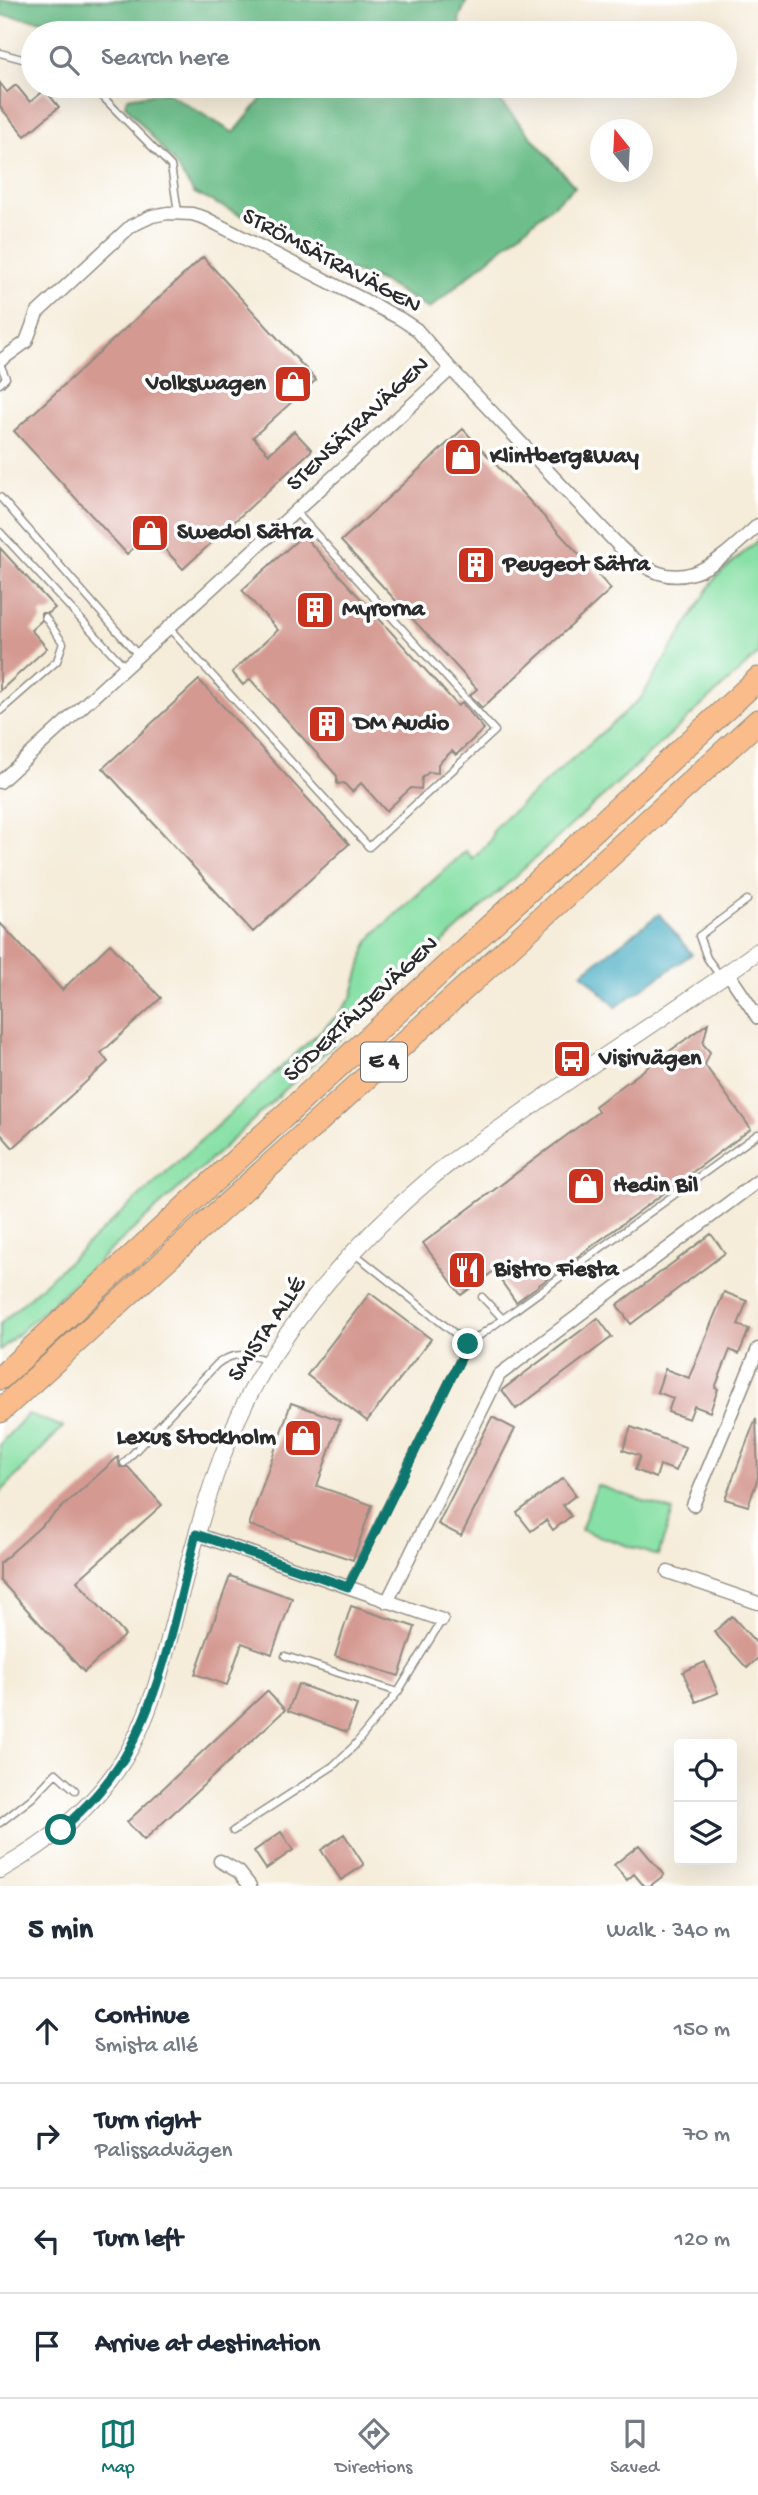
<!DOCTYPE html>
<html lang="en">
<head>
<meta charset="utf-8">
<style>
	:root { --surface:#fff; --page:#f2f2f3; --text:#1f2937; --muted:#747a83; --line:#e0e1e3; --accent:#0f766e }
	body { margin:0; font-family:"Gochi Hand",sans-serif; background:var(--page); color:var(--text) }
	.controls { position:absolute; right:21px; bottom:21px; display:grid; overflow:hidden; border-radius:7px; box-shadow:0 7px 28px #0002 }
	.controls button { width:63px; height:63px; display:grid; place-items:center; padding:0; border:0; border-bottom:2px solid var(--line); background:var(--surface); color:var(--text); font:35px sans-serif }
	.compass { position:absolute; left:590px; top:119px; width:63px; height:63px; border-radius:50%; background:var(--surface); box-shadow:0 7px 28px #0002; rotate:342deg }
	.stop { position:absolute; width:21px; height:21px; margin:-16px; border:5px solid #0f766e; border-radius:50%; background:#fff }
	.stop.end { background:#0f766e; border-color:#fff; box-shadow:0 2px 7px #0008 }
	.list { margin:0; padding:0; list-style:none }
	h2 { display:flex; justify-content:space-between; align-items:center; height:91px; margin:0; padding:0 28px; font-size:30px }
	h2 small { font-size:23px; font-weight:400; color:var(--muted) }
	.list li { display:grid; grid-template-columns:46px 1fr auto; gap:21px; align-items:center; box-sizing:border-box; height:105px; padding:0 28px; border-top:2px solid var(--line) }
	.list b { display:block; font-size:26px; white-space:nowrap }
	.list p { margin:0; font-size:23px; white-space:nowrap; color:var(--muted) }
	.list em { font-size:23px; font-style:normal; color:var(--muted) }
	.icon { flex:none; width:38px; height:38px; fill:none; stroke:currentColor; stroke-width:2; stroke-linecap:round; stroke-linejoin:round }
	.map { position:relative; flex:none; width:758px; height:1886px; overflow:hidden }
	.search { position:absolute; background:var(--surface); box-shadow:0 7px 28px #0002; left:21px; right:21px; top:21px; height:77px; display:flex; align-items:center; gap:18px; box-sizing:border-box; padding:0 24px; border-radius:38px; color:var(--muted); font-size:26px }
	.sheet { height:511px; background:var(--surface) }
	nav { display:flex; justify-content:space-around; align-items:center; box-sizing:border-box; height:98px; border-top:2px solid var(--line); background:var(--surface); font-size:19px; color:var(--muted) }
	nav a { display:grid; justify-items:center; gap:4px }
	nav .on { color:var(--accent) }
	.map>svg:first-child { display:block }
	.green { fill:#87e0a5; stroke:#598668; stroke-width:2 }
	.forest { fill:#6dbe8a; stroke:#4c745a; stroke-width:2 }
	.water { fill:#3fa9bf; stroke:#356a75; stroke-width:2 }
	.building { fill:#d49a92 }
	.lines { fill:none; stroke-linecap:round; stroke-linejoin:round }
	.service-casing { stroke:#908c82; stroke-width:9 }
	.minor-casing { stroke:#908c82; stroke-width:15 }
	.tertiary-casing { stroke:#908c82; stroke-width:18 }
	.motorway-casing { stroke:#908c82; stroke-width:25 }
	.service { stroke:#fff; stroke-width:6 }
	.minor { stroke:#fff; stroke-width:12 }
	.tertiary { stroke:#fff; stroke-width:16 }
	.motorway { stroke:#f9bc8a; stroke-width:23 }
	.route { stroke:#0f766e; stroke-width:9 }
	.labels { text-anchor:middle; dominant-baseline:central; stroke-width:7; stroke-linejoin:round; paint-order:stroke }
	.shield { fill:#fff; stroke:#6b6b6b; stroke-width:2 }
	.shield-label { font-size:23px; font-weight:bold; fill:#2b2b2b }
	.street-label { font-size:24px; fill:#2b2b2b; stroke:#fff }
	.poi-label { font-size:24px; font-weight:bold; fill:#2b2b2b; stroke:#fff; text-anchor:start }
</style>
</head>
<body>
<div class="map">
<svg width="758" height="1886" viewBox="0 0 758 1886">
	<rect width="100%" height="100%" fill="#fff"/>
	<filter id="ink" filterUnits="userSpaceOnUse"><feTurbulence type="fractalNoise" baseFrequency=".0143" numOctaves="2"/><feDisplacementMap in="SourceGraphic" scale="14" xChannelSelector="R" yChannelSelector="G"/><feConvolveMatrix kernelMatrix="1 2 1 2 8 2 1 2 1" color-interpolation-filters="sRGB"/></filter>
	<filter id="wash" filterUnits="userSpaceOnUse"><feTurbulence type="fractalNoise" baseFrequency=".00686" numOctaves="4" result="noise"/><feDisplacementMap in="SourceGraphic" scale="28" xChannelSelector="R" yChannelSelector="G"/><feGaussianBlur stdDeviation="1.57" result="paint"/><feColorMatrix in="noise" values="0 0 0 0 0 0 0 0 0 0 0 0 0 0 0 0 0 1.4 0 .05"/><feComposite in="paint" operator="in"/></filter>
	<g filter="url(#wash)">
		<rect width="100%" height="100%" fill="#f5ecd9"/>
		<!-- green -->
		<path class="green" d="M 758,540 L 758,654 L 374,1006 L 219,1152 L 0,1350 L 0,1324 L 337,1016 L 352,997 L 366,947 L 374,934 L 466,851 L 473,859 L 490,841 L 494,828 L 641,698 L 716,577 Z
			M 28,1414 L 63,1427 L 0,1493 L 0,1444 Z
			M 597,1485 L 673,1511 L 658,1556 L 581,1530 Z"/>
		<!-- forest -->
		<path class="forest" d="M 0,0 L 467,0 L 459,19 L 462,33 L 131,33 L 0,15 Z
			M 272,86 L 487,86 L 575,187 L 429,309 L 383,282 L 327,262 L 249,219 L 194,193 L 172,160 L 125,105 L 127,98 L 166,92 L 234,133 Z"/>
		<!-- water -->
		<path class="water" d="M 659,914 L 692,954 L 616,1007 L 582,973 Z"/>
		<g id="blocks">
			<!-- building -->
			<path class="building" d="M 0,83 L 7,92 L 16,85 L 30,102 L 45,90 L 59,107 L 25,136 L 0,107 Z
				M 203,257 L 316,380 L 253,437 L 269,454 L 294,431 L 312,450 L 183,569 L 150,533 L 127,554 L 14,431 Z
				M 463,429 L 611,589 L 482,708 L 470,695 L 477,689 L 341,541 Z
				M 303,535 L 458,706 L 462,703 L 484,729 L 456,755 L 452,751 L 438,764 L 438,773 L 429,772 L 422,778 L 421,789 L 411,788 L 386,811 L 361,783 L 352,792 L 344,783 L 337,784 L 337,776 L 250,679 L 243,685 L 232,672 L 278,630 L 242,590 Z
				M 0,548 L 55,608 L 49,613 L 41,613 L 41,621 L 31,630 L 47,648 L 0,691 Z
				M 199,680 L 349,844 L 253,932 L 103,768 Z
				M 0,923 L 62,990 L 110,944 L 161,998 L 101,1053 L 108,1062 L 13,1148 L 0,1133 Z
				M 708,1023 L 703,1044 L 710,1052 L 705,1065 L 751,1129 L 516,1302 L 494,1271 L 461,1295 L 423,1243 L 598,1112 L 595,1106 Z
				M 711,1234 L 725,1253 L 631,1324 L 617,1305 Z
				M 724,1292 L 747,1301 L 738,1325 L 749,1329 L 739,1354 L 730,1350 L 715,1388 L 718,1389 L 710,1412 L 694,1406 L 689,1419 L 668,1412 L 673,1398 L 657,1392 L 665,1369 L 689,1378 Z
				M 370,1293 L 431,1339 L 367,1421 L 307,1375 Z
				M 598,1318 L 612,1337 L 516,1409 L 502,1390 Z
				M 291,1403 L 340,1420 L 317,1486 L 372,1505 L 353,1560 L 249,1525 Z
				M 492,1417 L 515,1429 L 461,1536 L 438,1524 Z
				M 756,1418 L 758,1478 L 748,1506 L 725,1499 Z
				M 631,1427 L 685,1447 L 676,1471 L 660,1465 L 656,1478 L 635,1470 L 640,1456 L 623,1450 Z
				M 118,1457 L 120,1467 L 128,1467 L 162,1505 L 77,1581 L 125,1635 L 84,1672 L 0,1580 L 0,1563 Z
				M 563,1478 L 576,1495 L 563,1505 L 571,1516 L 553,1530 L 546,1520 L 531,1531 L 517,1513 Z
				M 230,1576 L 292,1598 L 272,1654 L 242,1643 L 227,1685 L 195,1674 Z
				M 351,1606 L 415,1627 L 399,1676 L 335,1656 Z
				M 732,1616 L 758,1645 L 758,1658 L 747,1668 L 714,1632 Z
				M 705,1662 L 718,1693 L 696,1702 L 683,1672 Z
				M 298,1684 L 357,1705 L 347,1732 L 288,1711 Z
				M 267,1691 L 285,1710 L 144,1840 L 127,1822 Z
				M 281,1832 L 293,1850 L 266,1869 L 254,1851 Z
				M 344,1834 L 364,1865 L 341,1880 L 321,1850 Z
				M 639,1845 L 664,1875 L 650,1886 L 644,1886 L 634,1874 L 627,1880 L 614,1865 Z"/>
		</g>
	</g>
	<g filter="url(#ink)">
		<use href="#blocks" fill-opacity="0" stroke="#908c82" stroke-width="2"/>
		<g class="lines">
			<defs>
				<path id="service" d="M 0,53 L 33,62
					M 92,86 L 171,166 L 178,212
					M 0,364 L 6,378 L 0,384
					M 0,497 L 139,656
					M 0,532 L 125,667
					M 169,628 L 369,847 L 495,731 L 296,512
					M 0,711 L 57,661 L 63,643 L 45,617
					M 720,976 L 707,958 L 699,936 L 747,900
					M 355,1254 L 468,1344
					M 482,1297 L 503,1319
					M 124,1463 L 217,1364 C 235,1351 247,1354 267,1360
					M 347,1587 L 468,1344 L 758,1134
					M 285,1656 L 398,1692
					M 0,1823 L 32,1798 L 56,1773 L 75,1790
					M 233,1831 L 333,1766 L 354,1746 L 398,1692 L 442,1620"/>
				<path id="minor" d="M 0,361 L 26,342 L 37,313 L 131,226 L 152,216 L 168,213 L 192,214 L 205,218 L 399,318 L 416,329 L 451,369 L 620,547 C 677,602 711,569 758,525
					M 0,782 L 451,369
					M 728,973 L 758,1018
					M 693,1505 L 758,1349
					M 196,1534 L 442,1620
					M 668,1572 L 758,1603
					M 387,1602 L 499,1375 L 758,1181
					M 220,1861 L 239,1872 L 250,1886"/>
				<path id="tertiary" d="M 0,1870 C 49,1842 94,1808 124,1759 C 154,1711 166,1650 180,1596 C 201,1516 225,1427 271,1358 C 315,1291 369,1230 431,1178 C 456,1156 485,1139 512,1120 C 593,1062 677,1010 758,951"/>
				<path id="motorway" d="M 0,1378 L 758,679
					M 0,1411 L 758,721"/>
			</defs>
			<!-- service casing -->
			<use href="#service" class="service-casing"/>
			<!-- minor casing -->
			<use href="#minor" class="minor-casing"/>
			<!-- tertiary casing -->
			<use href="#tertiary" class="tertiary-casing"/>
			<!-- motorway casing -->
			<use href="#motorway" class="motorway-casing"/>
			<!-- service -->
			<use href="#service" class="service"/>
			<!-- minor -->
			<use href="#minor" class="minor"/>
			<!-- tertiary -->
			<use href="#tertiary" class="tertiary"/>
			<!-- motorway -->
			<use href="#motorway" class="motorway"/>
		</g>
	</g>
	<g class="lines" filter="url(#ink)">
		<!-- route -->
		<path class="route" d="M 61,1830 C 85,1808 107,1786 124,1758 C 162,1694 178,1606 196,1534 L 348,1587 L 468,1344"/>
	</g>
	<!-- icons -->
	<defs>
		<symbol id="shop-square" viewBox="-11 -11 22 22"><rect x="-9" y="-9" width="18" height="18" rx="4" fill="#c8321e" stroke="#fff"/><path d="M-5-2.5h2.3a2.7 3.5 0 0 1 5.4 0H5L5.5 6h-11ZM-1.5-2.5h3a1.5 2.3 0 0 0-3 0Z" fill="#fff"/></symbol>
		<symbol id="building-square" viewBox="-11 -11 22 22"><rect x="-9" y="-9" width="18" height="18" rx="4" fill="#c8321e" stroke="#fff"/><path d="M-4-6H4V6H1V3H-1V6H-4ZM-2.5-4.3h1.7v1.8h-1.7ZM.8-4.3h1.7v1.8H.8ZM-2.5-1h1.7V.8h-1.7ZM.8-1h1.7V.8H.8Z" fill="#fff"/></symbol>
		<symbol id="bus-square" viewBox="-11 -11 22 22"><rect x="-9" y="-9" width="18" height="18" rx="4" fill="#c8321e" stroke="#fff"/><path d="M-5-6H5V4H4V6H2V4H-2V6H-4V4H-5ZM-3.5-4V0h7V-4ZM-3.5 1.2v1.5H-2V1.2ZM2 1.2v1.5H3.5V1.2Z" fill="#fff"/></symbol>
		<symbol id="restaurant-square" viewBox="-11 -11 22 22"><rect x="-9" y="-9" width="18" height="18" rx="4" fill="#c8321e" stroke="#fff"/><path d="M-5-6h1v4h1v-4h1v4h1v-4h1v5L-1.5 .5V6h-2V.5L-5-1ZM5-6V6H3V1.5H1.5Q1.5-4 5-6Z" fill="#fff"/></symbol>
	</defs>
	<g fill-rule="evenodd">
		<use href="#shop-square" x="271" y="362" width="44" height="44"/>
		<use href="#shop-square" x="441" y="435" width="44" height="44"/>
		<use href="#shop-square" x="128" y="511" width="44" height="44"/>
		<use href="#building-square" x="454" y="543" width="44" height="44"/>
		<use href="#building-square" x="293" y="588" width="44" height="44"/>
		<use href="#building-square" x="305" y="702" width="44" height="44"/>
		<use href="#bus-square" x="550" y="1037" width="44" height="44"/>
		<use href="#shop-square" x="564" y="1164" width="44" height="44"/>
		<use href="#restaurant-square" x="445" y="1248" width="44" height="44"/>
		<use href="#shop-square" x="281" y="1416" width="44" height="44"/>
	</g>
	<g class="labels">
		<!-- shield labels -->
		<rect class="shield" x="361" y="1042.5" width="46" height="39" rx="5"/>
		<g class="shield-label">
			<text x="384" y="1062">E 4</text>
		</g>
		<!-- street labels -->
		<g class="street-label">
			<text transform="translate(331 262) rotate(28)">STRÖMSÄTRAVÄGEN</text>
			<text transform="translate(359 425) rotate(-43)">STENSÄTRAVÄGEN</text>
			<text transform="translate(362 1010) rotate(-43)">SÖDERTÄLJEVÄGEN</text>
			<text transform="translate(268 1330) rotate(-56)">SMISTA ALLÉ</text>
		</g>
		<!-- poi labels -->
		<g class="poi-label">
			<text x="266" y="384" text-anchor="end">Volkswagen</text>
			<text x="490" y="457">Klintberg&amp;Way</text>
			<text x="177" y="533">Swedol Sätra</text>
			<text x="503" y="565">Peugeot Sätra</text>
			<text x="342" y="610">Myrorna</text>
			<text x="354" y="724">DM Audio</text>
			<text x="599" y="1059">Visirvägen</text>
			<text x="613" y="1186">Hedin Bil</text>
			<text x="494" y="1270">Bistro Fiesta</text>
			<text x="276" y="1438" text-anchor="end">Lexus Stockholm</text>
		</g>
	</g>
</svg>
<div class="controls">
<button><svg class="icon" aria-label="locate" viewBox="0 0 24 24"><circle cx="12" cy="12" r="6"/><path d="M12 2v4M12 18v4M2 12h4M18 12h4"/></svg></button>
<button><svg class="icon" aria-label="layers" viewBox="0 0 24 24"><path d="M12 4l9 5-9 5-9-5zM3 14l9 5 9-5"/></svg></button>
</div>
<svg class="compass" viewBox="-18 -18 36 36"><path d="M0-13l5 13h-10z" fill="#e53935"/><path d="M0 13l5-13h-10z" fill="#747a83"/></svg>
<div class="stop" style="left:61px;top:1830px"></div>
<div class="stop end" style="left:468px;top:1344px"></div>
<div class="search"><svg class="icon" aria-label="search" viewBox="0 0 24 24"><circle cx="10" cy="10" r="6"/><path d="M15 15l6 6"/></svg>Search here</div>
</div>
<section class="sheet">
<h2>5 min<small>Walk · 340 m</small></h2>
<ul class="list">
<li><svg class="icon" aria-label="ahead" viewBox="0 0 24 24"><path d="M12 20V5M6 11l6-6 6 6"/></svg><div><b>Continue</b><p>Smista allé</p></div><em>150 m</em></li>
<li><svg class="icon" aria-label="right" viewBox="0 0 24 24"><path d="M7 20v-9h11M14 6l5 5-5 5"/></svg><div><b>Turn right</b><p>Palissadvägen</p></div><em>70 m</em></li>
<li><svg class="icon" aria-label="left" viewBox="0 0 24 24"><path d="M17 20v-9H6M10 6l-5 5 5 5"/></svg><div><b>Turn left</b></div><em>120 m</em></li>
<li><svg class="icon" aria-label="arrive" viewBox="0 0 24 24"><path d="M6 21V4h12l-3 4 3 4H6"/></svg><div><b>Arrive at destination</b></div></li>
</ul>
</section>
<nav>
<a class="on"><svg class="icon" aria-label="map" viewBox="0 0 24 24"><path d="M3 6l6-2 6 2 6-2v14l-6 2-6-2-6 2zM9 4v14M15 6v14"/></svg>Map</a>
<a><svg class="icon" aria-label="directions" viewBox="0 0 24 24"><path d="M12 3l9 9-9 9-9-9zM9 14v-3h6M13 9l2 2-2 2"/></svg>Directions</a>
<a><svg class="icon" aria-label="saved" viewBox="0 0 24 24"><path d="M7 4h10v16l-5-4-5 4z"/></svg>Saved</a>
</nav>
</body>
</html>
